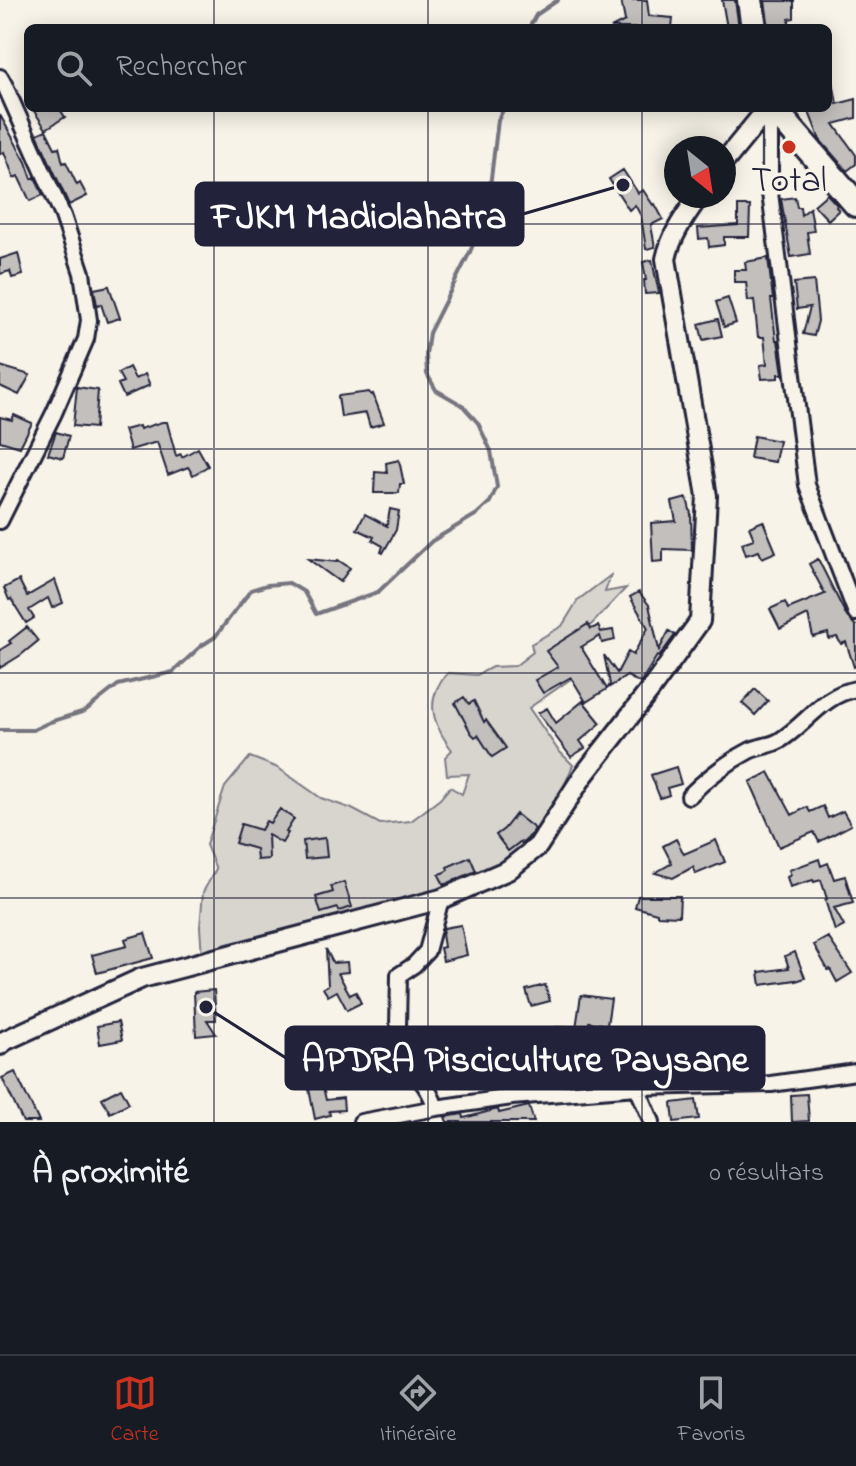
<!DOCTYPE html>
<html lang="fr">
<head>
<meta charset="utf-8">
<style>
	:root { --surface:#171b24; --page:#20242c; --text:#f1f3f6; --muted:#9ea1a6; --line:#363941; --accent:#c8321e }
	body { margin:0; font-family:"Indie Flower",sans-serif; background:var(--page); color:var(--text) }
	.compass { position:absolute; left:664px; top:136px; width:72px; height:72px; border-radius:50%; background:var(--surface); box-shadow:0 4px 20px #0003; rotate:150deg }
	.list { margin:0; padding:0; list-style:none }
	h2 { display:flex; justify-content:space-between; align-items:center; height:104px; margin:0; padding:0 32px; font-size:34px }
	h2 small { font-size:26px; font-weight:400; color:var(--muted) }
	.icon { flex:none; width:44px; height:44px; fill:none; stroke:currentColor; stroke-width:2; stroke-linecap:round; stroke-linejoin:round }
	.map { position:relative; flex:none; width:856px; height:1122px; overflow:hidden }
	.search { position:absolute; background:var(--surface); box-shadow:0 4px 20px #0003; left:24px; right:24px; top:24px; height:88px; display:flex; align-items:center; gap:20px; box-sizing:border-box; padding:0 28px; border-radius:12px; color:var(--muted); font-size:30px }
	.sheet { height:232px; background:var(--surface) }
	nav { display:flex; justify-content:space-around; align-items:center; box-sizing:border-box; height:112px; border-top:2px solid var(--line); background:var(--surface); font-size:22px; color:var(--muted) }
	nav a { display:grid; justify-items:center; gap:4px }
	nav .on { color:var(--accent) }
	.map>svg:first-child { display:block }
	.green { fill:#d8d5cf; stroke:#7d7c85; stroke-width:2 }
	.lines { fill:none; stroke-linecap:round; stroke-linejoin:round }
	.stream { stroke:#76747f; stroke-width:4 }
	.building { fill:#c2bfbd; stroke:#22223b; stroke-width:2 }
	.minor-casing { stroke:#22223b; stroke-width:20 }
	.tertiary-casing { stroke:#22223b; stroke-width:24 }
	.primary-casing { stroke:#22223b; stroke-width:30 }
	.minor { stroke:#f7f3e8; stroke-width:14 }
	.tertiary { stroke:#f7f3e8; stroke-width:18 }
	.primary { stroke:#f7f3e8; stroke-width:24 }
	.grid { fill:none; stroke:#22223b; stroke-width:2; stroke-opacity:0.55 }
	.poi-dot { fill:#c8321e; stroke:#f7f3e8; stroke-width:3 }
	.labels { text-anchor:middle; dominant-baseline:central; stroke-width:7; stroke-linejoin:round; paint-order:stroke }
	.poi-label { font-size:36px; fill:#22223b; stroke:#f7f3e8 }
	.leader { fill:none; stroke:#22223b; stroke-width:3 }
	.callout-dot { fill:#22223b; stroke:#f7f3e8; stroke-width:3 }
	.callout { fill:#22223b; stroke:#22223b; stroke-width:3 }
	.callout-label { font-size:38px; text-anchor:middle; font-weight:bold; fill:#fff }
</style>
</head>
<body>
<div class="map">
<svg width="856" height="1122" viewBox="0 0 856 1122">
	<rect width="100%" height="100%" fill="#f7f3e8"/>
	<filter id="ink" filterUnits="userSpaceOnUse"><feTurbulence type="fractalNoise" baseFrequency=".0125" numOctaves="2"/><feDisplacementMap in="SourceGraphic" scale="16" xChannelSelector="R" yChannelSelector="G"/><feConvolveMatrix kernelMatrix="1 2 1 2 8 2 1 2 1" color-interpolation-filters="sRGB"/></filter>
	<g filter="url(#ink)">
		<!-- green -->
		<path class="green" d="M 611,575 L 605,592 L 626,588 L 590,626 L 572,678 L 529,708 L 558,750 L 573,765 L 561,794 L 532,843 L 506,864 L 475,881 L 202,956 L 200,927 L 203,892 L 216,869 L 206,845 L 225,787 L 250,757 L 278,768 L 321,798 L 352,809 L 380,824 L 411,821 L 440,799 L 450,787 L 462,794 L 469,774 L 447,775 L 445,757 L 452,750 C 433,725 423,699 448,673 L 477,675 L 492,667 L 515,666 L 533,652 L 531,644 L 562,626 L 578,600 Z"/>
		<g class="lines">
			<!-- stream -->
			<path class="stream" d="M 529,28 L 536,15 L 558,0
				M 0,730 L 33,730 L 50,722 L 85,711 L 118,685 L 173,672 L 201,646 L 215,637 L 251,590 L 267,585 L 289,583 L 304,592 L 316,614 L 378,592 L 432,541 L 477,514 L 490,502 L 497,487 L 491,451 L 478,423 L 462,405 L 436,390 L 427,374 L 426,355 L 429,333 L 470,252 L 481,225 L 489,195 L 498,120 L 504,108"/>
		</g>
		<!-- building -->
		<path class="building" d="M 621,0 L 647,0 L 649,16 L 673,18 L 672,28 L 611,28 L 625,21 Z
			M 722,0 L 735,0 L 739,28 L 727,28 Z
			M 765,1 L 794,1 L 794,18 L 789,19 L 789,28 L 769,28 Z
			M 828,81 L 833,81 L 837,104 L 856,99 L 856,118 L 834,124 L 856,155 L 856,164 L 847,171 L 820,140 L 809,112 L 818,108 L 828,108 Z
			M 32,108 L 59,108 L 65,117 L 46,129 Z
			M 0,115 L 26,162 L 32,179 L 35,177 L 43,195 L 30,201 L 18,176 L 14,178 L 4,152 L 0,154 Z
			M 46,130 L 55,148 L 59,147 L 63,163 L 66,162 L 77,185 L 80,183 L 87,196 L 69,205 L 37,134 Z
			M 623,170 L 638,193 L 643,190 L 653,205 L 655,204 L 663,219 L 651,225 L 655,247 L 646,249 L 641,216 L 635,205 L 629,210 L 609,179 Z
			M 827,194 L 837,205 L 836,207 L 839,210 L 828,220 L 814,205 Z
			M 795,197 L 797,207 L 800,207 L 801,215 L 810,208 L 814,231 L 807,232 L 810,254 L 791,257 L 781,199 Z
			M 738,206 L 750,206 L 749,237 L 724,237 L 724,245 L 709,247 L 708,238 L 699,239 L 698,228 L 738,225 Z
			M 18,253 L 23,275 L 12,278 L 10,271 L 0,274 L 0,259 Z
			M 768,258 L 773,299 L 771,299 L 776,340 L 778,340 L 783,374 L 778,374 L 778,378 L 762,379 L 760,365 L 767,364 L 764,337 L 758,337 L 754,300 L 748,301 L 746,282 L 734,282 L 734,270 L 746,270 L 745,262 Z
			M 652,260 L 659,293 L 645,294 L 644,280 L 646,280 L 643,262 Z
			M 814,281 L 818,321 L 814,336 L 803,334 L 810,307 L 797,309 L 794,283 Z
			M 109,286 L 120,318 L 107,322 L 101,304 L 97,305 L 94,289 Z
			M 728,298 L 736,323 L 724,327 L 716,302 Z
			M 718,319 L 722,336 L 703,340 L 699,324 Z
			M 0,366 L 30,375 L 19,395 L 0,386 Z
			M 129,367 L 135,379 L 145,374 L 150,385 L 124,397 L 118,384 L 123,382 L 118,373 Z
			M 77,387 L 98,390 L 95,428 L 73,426 Z
			M 369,392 L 371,395 L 373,394 L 384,423 L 370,427 L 366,413 L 341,417 L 338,396 Z
			M 14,415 L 32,423 L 20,447 L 0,441 L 0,417 L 12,420 Z
			M 162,422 L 167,422 L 176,456 L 181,454 L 182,457 L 198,448 L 208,466 L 193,475 L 188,467 L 168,475 L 157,442 L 130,450 L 124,430 L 139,426 L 140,429 Z
			M 56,432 L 69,436 L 63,458 L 48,454 Z
			M 754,436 L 779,441 L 775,462 L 750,458 Z
			M 399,460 L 404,484 L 400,484 L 399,493 L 374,493 L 375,472 L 387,473 L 386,463 Z
			M 687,498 L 691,514 L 692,550 L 663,549 L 663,561 L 653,562 L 651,523 L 676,521 L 672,502 Z
			M 390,509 L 399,511 L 396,530 L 383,553 L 381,552 L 383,546 L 372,540 L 374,537 L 357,529 L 365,514 L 387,526 Z
			M 763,521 L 776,552 L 762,558 L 759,551 L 746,555 L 742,543 L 754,539 L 749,527 Z
			M 308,559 L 337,562 L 338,560 L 350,568 L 340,582 Z
			M 818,559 L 847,617 L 856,626 L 856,666 L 854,667 L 846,642 L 841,644 L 837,637 L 829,639 L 828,633 L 813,637 L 808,615 L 780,629 L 770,609 L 785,602 L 788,609 L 825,594 L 809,564 Z
			M 19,580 L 27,596 L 55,580 L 63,603 L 52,608 L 48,598 L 29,610 L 34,618 L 26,623 L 11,599 L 9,600 L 4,588 Z
			M 639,592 L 649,605 L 659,650 L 669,631 L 675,635 L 659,657 L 657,656 L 640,683 L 627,676 L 608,688 L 610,684 L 604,655 L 617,673 L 628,652 L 633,655 L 648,628 L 630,597 Z
			M 588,624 L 591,629 L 598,626 L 601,632 L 613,630 L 615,640 L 602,643 L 600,636 L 581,647 L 607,689 L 586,702 L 571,677 L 543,693 L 535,680 L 558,667 L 546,651 Z
			M 27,627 L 38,641 L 21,655 L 0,668 L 0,650 L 11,643 L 9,641 Z
			M 755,689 L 768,701 L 755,715 L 742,703 Z
			M 464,697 L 469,704 L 474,701 L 484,722 L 486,720 L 506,748 L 492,757 L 478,735 L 475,737 L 471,733 L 455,703 Z
			M 583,701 L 601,723 L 580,741 L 585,748 L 571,757 L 538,713 L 547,708 L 556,723 Z
			M 676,767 L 681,784 L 667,788 L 669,795 L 660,798 L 651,775 Z
			M 769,772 L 792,815 L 807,807 L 810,812 L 823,806 L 828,818 L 843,811 L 851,825 L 819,842 L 814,832 L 779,847 L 750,782 Z
			M 280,809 L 294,819 L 286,832 L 288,833 L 282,843 L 268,835 L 269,859 L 257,860 L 256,849 L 235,843 L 241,824 L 261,830 L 266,821 L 270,823 Z
			M 516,814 L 535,829 L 527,839 L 522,843 L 520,842 L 508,851 L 496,835 L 504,829 Z
			M 325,838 L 327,857 L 305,859 L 303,841 Z
			M 676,839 L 684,854 L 716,840 L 725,862 L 696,874 L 693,867 L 673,878 L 655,873 L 672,863 L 663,846 Z
			M 470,857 L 476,871 L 444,885 L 439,875 L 448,870 L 447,867 Z
			M 819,859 L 821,866 L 828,863 L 834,879 L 845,876 L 853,903 L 834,908 L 844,926 L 835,931 L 825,900 L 827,899 L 821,880 L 814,882 L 813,880 L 790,887 L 787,877 L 791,875 L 789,870 Z
			M 344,882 L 352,907 L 339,911 L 338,908 L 321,913 L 316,897 L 333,892 L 331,886 Z
			M 638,896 L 680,896 L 679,916 L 657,915 L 657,913 L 635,907 Z
			M 461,925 L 467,955 L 443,961 L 440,948 L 444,947 L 442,934 L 444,928 Z
			M 145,933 L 153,958 L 97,973 L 92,955 L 127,946 L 125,939 Z
			M 828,937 L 852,973 L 837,982 L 830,969 L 828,970 L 814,945 Z
			M 326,949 L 333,963 L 347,962 L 348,972 L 338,973 L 350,995 L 356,992 L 361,1003 L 347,1010 L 337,991 L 328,996 L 323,988 L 328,985 Z
			M 795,952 L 805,978 L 796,981 L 796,980 L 761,985 L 759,972 L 789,968 L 785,956 Z
			M 545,985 L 550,1001 L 531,1006 L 526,990 Z
			M 214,990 L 216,1020 L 207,1020 L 216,1034 L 196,1036 L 194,992 Z
			M 581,995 L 611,999 L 607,1025 L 589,1022 L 582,1053 L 554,1052 L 556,1027 L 576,1028 Z
			M 118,1022 L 122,1040 L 100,1044 L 97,1026 Z
			M 15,1072 L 34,1111 L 39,1122 L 23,1122 L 2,1078 Z
			M 323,1087 L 326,1100 L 343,1098 L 344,1110 L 329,1111 L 330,1115 L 315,1119 L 309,1089 Z
			M 121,1088 L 129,1103 L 110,1113 L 102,1098 Z
			M 807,1094 L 809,1121 L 792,1122 L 791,1095 Z
			M 696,1100 L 699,1119 L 674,1122 L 672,1103 Z
			M 529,1106 L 534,1122 L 447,1122 L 445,1117 L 463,1114 L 464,1118 L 498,1109 L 499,1113 Z"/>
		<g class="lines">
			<defs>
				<path id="minor" d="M 0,77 L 5,86 L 63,216 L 82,273 L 89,320 L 86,339 L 54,413 L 0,521
					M 770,108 L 770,193 L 807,485 L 856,613
					M 689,796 C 707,778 726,763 749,751 C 759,746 770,746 779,741 C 807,724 822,695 856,689
					M 637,1087 L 652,1122
					M 436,1108 C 428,1084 414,1071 395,1055 L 398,1028 L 399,975 L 414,965 L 427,951 L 441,899
					M 361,1122 L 436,1108 L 512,1097 L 637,1087 L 771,1084 L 856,1072"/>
				<path id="tertiary" d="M 724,162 L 768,108
					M 0,1045 L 4,1041 L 142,978 L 441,899 L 508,870 L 538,846 L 583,776 L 651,689 L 700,621 L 707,496 L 666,259 C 671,235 685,216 699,196"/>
				<path id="primary" d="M 750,0 L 754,28
					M 773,108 L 856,204"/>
			</defs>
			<!-- minor casing -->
			<use href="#minor" class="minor-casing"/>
			<!-- tertiary casing -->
			<use href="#tertiary" class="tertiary-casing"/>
			<!-- primary casing -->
			<use href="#primary" class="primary-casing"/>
			<!-- minor -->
			<use href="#minor" class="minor"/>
			<!-- tertiary -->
			<use href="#tertiary" class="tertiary"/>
			<!-- primary -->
			<use href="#primary" class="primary"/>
		</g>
	</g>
	<!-- grid -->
	<path class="grid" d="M 214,0 L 214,28M 428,0 L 428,28M 642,0 L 642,28M 214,108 L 214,1122M 428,108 L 428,1122M 642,108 L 642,1122M 0,224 L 856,224M 0,449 L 856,449M 0,673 L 856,673M 0,898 L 856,898"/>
	<!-- markers -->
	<circle class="poi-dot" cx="789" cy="147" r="8"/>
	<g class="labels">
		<!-- poi labels -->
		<g class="poi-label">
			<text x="789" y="182">Total</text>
		</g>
	</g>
	<!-- callouts -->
	<path class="leader" d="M623 185L523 214M206 1007L286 1058"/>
	<g class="callout-dot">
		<circle cx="623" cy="185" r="8"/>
		<circle cx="206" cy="1007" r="8"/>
	</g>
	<g class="callout">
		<rect x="196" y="183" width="327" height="62" rx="8"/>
		<rect x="286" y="1027" width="478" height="62" rx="8"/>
	</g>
	<g class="callout-label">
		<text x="359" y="228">FJKM Madiolahatra</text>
		<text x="525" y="1071">APDRA Pisciculture Paysane</text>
	</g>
</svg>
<svg class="compass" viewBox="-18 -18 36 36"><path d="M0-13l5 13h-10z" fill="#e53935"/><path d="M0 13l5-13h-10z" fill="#9ea1a6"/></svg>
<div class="search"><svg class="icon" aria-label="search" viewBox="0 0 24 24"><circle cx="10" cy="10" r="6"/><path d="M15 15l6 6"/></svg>Rechercher</div>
</div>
<section class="sheet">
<h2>À proximité<small>0 résultats</small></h2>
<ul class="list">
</ul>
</section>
<nav>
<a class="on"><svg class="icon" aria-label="map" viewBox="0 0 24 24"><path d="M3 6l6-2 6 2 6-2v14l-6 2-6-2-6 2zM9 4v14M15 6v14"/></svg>Carte</a>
<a><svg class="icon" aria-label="directions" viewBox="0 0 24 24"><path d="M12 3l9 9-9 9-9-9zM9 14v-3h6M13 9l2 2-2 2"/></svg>Itinéraire</a>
<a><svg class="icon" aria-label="saved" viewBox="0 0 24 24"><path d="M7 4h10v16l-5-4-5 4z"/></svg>Favoris</a>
</nav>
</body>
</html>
